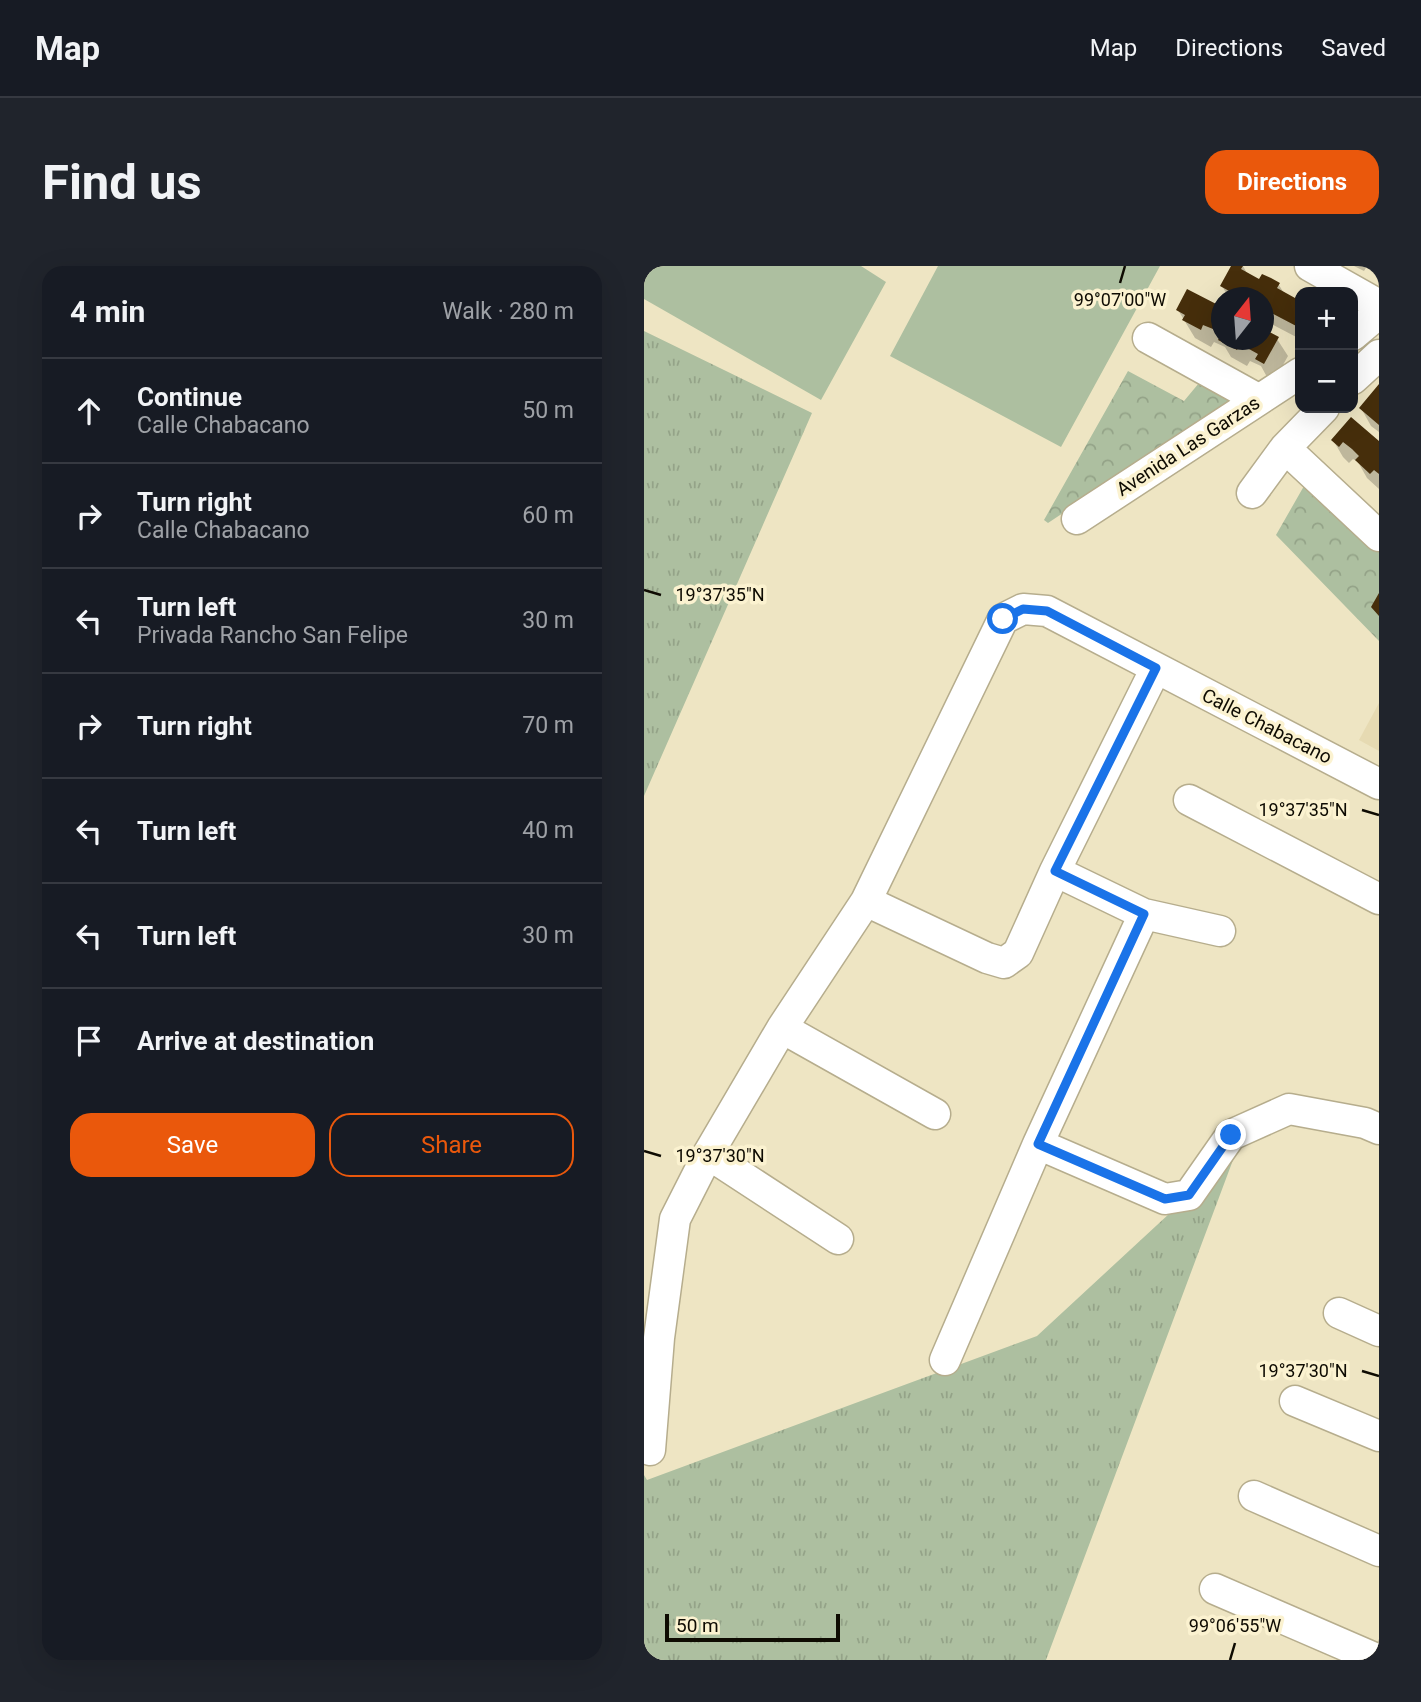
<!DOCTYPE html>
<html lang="en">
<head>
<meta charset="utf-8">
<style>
	:root { --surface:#171b24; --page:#20242c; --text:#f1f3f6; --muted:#9ea1a6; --line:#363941; --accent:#ea580c }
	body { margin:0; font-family:Roboto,sans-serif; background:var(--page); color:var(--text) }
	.controls { position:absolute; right:21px; top:21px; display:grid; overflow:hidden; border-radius:14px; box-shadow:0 7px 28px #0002 }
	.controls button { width:63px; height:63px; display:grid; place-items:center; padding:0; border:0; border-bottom:2px solid var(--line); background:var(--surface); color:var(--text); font:35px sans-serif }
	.compass { position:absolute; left:567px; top:21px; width:63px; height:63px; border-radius:50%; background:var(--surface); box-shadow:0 7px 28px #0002; rotate:17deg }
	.scale { position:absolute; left:21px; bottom:18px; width:175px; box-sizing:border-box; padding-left:7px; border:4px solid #0e0b02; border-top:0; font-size:19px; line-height:24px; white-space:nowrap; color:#0e0b02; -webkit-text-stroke:5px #fbf2d0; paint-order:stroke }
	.stop { position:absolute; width:21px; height:21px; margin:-16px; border:5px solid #1a73e8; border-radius:50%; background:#fff }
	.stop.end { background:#1a73e8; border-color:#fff; box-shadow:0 2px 7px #0008 }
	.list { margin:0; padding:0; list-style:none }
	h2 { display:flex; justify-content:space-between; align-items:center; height:91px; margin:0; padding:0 28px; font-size:30px }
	h2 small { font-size:23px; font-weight:400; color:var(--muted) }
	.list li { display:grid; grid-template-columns:46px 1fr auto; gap:21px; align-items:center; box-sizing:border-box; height:105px; padding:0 28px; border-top:2px solid var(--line) }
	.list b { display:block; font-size:26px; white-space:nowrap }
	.list p { margin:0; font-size:23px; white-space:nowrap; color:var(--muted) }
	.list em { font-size:23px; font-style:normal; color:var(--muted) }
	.actions { display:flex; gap:14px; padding:21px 28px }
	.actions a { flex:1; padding:16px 0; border:2px solid var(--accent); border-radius:21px; text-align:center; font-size:24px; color:var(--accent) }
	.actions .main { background:var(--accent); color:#fff }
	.icon { flex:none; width:38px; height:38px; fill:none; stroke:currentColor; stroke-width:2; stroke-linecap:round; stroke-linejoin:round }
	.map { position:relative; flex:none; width:735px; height:1394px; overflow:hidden; border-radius:21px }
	header { display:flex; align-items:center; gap:42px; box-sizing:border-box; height:98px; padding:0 35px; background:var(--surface); border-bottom:2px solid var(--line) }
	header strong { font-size:33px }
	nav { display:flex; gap:38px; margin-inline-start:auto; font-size:24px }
	.intro { display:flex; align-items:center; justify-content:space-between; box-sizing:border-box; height:168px; padding:0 42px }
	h1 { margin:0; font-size:49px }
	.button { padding:18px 32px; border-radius:21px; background:var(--accent); color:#fff; font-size:24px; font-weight:700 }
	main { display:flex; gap:42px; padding:0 42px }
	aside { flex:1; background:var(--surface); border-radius:21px; box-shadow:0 7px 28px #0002 }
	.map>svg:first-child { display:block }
	.built { fill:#e6dab2 }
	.grass { fill:url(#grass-tufts) }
	.park { fill:url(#park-crowns) }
	.pitch { fill:#adbfa0 }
	.shadow { fill:#0003 }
	.building { fill:#462e0b }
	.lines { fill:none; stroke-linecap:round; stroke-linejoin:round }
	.minor-casing { stroke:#b6ad8d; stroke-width:33 }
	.minor { stroke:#fff; stroke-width:30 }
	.route { stroke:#1a73e8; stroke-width:9 }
	.ticks { fill:none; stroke:#0e0b02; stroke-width:2.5 }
	.labels { text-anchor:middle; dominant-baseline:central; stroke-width:7; stroke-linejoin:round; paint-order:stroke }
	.street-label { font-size:19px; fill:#0e0b02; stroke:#fbf2d0 }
	.ticks-label { font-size:18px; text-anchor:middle; fill:#0e0b02; stroke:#fbf2d0; stroke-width:7; stroke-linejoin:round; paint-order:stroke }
</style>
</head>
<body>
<header>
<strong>Map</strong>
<nav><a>Map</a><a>Directions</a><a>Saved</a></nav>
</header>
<div class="intro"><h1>Find us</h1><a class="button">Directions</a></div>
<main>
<aside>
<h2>4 min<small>Walk · 280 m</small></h2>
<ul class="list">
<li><svg class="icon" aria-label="ahead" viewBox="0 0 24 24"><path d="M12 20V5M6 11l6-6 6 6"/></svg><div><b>Continue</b><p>Calle Chabacano</p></div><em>50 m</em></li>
<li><svg class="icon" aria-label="right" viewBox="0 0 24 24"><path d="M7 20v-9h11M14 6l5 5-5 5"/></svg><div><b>Turn right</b><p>Calle Chabacano</p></div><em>60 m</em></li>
<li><svg class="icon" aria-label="left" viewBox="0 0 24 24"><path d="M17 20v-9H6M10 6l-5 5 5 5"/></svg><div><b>Turn left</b><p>Privada Rancho San Felipe</p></div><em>30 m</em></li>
<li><svg class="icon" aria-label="right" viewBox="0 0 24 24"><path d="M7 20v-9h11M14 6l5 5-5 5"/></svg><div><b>Turn right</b></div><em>70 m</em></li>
<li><svg class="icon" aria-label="left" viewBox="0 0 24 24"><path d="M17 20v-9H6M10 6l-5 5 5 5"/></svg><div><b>Turn left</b></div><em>40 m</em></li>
<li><svg class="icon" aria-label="left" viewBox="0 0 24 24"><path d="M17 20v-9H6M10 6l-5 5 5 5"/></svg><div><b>Turn left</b></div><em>30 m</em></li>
<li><svg class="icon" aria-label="arrive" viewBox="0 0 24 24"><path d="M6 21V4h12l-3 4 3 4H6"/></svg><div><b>Arrive at destination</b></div></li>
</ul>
<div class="actions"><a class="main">Save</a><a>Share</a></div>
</aside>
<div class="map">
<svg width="735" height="1394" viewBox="0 0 735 1394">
	<defs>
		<pattern id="grass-tufts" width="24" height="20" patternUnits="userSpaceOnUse" patternTransform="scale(1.75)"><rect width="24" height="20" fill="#adbfa0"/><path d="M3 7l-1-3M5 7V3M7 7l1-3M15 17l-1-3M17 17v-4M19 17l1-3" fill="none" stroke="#94a388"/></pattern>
		<pattern id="park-crowns" width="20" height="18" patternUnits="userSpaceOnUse" patternTransform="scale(1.75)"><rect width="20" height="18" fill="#adbfa0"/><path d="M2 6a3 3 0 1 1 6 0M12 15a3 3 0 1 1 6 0" fill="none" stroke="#94a388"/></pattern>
	</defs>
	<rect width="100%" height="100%" fill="#eee5c3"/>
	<!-- built -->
	<path class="built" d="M 735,437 L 735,485 L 715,474 Z"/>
	<!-- grass -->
	<path class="grass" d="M 0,65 L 168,147 L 0,530 Z
		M 592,886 L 402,1394 L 0,1394 L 0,1209 L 3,1214 L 393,1070 Z"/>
	<!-- park -->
	<path class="park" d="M 484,105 L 540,135 L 555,117 L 589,134 L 404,257 L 400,254 Z
		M 660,220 L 735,282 L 735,375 L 632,269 Z"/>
	<!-- pitch -->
	<path class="pitch" d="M 0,0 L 217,0 L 242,16 L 177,134 L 0,33 Z
		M 294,0 L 516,0 L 417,181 L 246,90 Z"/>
	<!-- shadow -->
	<path class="shadow" d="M 589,0 L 599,0 L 605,11 L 635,19 L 641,29 L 652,34 L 655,29 L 656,30 L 656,73 L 620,54 L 620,32 L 585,32 L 578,20 Z
		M 710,0 L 723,0 L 720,5 Z
		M 723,0 L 735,0 L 735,7 L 734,6 Z
		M 578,43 L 578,74 L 620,74 L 620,65 L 633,73 L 644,90 L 630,115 L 623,111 L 617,100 L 606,95 L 603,100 L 587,91 L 581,81 L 570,76 L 567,81 L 551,72 L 534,44 Z
		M 735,121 L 735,166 L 727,160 L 717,142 Z
		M 689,174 L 735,178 L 735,223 L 723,212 L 714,196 L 709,193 L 705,197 L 699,191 Z"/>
	<!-- building -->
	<path class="building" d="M 587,0 L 599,0 L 597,3 L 615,13 L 618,8 L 627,12 L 636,17 L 633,22 L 651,32 L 654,27 L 656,28 L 656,62 L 620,43 L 620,32 L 598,32 L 576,20 Z
		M 543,23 L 578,41 L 578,74 L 620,74 L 620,63 L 635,71 L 620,98 L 611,93 L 614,88 L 596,78 L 593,84 L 574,74 L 577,68 L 569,63 L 559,59 L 557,64 L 538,54 L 541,49 L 532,44 Z
		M 735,118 L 735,159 L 715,142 Z
		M 707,151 L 735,175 L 735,208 L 730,204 L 726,208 L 711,194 L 715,190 L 708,183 L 699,176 L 695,181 L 687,174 Z
		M 735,327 L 735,350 L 727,341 Z"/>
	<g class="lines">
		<defs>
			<path id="minor" d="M 666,0 L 735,39
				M 709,69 L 735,47
				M 504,72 L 614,133
				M 709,113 L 735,89
				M 641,182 L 735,270
				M 608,227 L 641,182 L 680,142
				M 433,253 L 656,107
				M 545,534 L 735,633
				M 411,605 L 500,648 L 576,665
				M 222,635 L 343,692 L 360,697 L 374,687 L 411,605 L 512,402
				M 138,762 L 291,848
				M 394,878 L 521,933 L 545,929 L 587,869 L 645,843 L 721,857 L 735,863
				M 64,888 L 194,973
				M 695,1047 L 735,1065
				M 301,1094 L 394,878 L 500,648
				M 651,1135 L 735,1170
				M 6,1184 L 15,1072 L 31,953 L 64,888 L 138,762 L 222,635 L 359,353 L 379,343 L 403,345 L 735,518
				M 610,1230 L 735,1285
				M 571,1323 L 735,1394"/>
		</defs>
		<!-- minor casing -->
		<use href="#minor" class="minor-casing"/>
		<!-- minor -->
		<use href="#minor" class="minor"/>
	</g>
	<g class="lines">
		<!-- route -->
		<path class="route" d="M 359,353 L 379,343 L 403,345 L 512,402 L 411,605 L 500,648 L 394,878 L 521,933 L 545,929 L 587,869"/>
	</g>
	<!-- ticks -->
	<path class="ticks" d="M 476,17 L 481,0M 0,324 L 17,329M 718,544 L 735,549M 0,885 L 17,890M 718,1105 L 735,1110M 586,1394 L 591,1377"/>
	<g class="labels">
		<!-- street labels -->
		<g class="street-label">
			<text transform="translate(544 180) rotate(-33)">Avenida Las Garzas</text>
			<text transform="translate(623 460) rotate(27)">Calle Chabacano</text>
		</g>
	</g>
	<g class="ticks-label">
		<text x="476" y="40">99°07'00"W</text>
		<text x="76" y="335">19°37'35"N</text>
		<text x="659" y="550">19°37'35"N</text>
		<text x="76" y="896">19°37'30"N</text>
		<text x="659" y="1111">19°37'30"N</text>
		<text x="591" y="1366">99°06'55"W</text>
	</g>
</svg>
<div class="controls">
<button>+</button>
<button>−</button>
</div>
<svg class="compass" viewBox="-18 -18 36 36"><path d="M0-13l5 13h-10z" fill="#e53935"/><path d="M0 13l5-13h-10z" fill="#9ea1a6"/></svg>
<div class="scale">50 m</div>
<div class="stop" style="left:359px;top:353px"></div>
<div class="stop end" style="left:587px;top:869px"></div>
</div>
</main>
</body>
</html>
